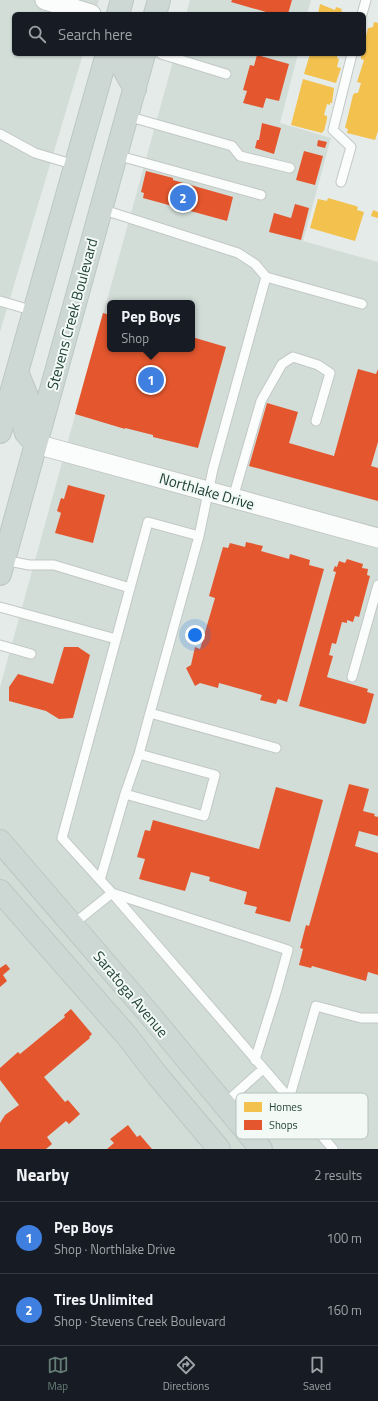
<!DOCTYPE html>
<html lang="en">
<head>
<meta charset="utf-8">
<style>
	:root { --surface:#171b24; --page:#20242c; --text:#f1f3f6; --muted:#9ea1a6; --line:#363941; --accent:#657c75 }
	body { margin:0; font-family:"Titillium Web",sans-serif; background:var(--page); color:var(--text) }
	.you { position:absolute; left:195px; top:635px; width:14px; height:14px; margin:-10px; border:3px solid #fff; border-radius:50%; background:#1a73e8; box-shadow:0 0 0 6px #1a73e833 }
	.badge { display:grid; place-items:center; width:26px; height:26px; border-radius:50%; background:var(--accent); color:#fff; font-size:13px; font-weight:700 }
	.pin { position:absolute; translate:-50% -50%; border:2px solid #fff; box-shadow:0 1px 4px #0006 }
	.popup { position:absolute; left:107px; top:300px; width:88px; height:52px; box-sizing:border-box; display:grid; place-content:center; border-radius:6px; background:var(--surface); filter:drop-shadow(0 1px 3px #0005); font-size:13px; white-space:nowrap; color:var(--muted) }
	.popup b { font-size:15px; color:var(--text) }
	.popup::after { content:''; position:absolute; left:50%; top:100%; margin-left:-8px; border:8px solid transparent; border-top-color:var(--surface) }
	.list { margin:0; padding:0; list-style:none }
	h2 { display:flex; justify-content:space-between; align-items:center; height:52px; margin:0; padding:0 16px; font-size:17px }
	h2 small { font-size:13px; font-weight:400; color:var(--muted) }
	.list li { display:grid; grid-template-columns:26px 1fr auto; gap:12px; align-items:center; box-sizing:border-box; height:72px; padding:0 16px; border-top:1px solid var(--line) }
	.list b { display:block; font-size:15px; white-space:nowrap }
	.list p { margin:0; font-size:13px; white-space:nowrap; color:var(--muted) }
	.list em { font-size:13px; font-style:normal; color:var(--muted) }
	.icon { flex:none; width:22px; height:22px; fill:none; stroke:currentColor; stroke-width:2; stroke-linecap:round; stroke-linejoin:round }
	.map { position:relative; flex:none; width:378px; height:1149px; overflow:hidden }
	.search { position:absolute; background:var(--surface); box-shadow:0 1px 3px #0004; left:12px; right:12px; top:12px; height:44px; display:flex; align-items:center; gap:10px; box-sizing:border-box; padding:0 14px; border-radius:6px; color:var(--muted); font-size:15px }
	.sheet { height:196px; background:var(--surface) }
	nav { display:flex; justify-content:space-around; align-items:center; box-sizing:border-box; height:56px; border-top:1px solid var(--line); background:var(--surface); font-size:11px; color:var(--muted) }
	nav a { display:grid; justify-items:center; gap:2px }
	nav .on { color:var(--accent) }
	.map>svg:first-child { display:block }
	.built { fill:#d2ddd8; fill-rule:evenodd }
	.homes { fill:#f2c14e }
	.shops { fill:#e4572e }
	.lines { fill:none; stroke-linecap:round; stroke-linejoin:round }
	.service-casing { stroke:#c2c8c5; stroke-width:11 }
	.minor-casing { stroke:#c2c8c5; stroke-width:21 }
	.primary-casing { stroke:#bcc7c4; stroke-width:24 }
	.service { stroke:#fbfcfc; stroke-width:9 }
	.minor { stroke:#fbfcfc; stroke-width:19 }
	.primary { stroke:#cdd7d4; stroke-width:22 }
	.labels { text-anchor:middle; dominant-baseline:central; stroke-width:4; stroke-linejoin:round; paint-order:stroke }
	.street-label { font-size:15px; fill:#204137; stroke:#f3faf6 }
	.key { fill:#f3faf6; stroke:#b4c2bd; stroke-width:1 }
	.key-label { font-size:11px; fill:#204137 }
</style>
</head>
<body>
<div class="map">
<svg width="378" height="1149" viewBox="0 0 378 1149">
	<rect width="100%" height="100%" fill="#e5ebe8"/>
	<!-- built -->
	<path class="built" d="M 0,0 L 99,0 L 95,14 L 14,14 L 14,54 L 83,54 L 0,332 Z
		M 190,0 L 311,0 L 307,14 L 186,14 Z
		M 175,54 L 298,54 L 280,123 L 331,138 L 303,241 L 378,262 L 378,1149 L 0,1149 L 0,687 ZM 110,303 L 192,303 L 192,349 L 110,349 Z"/>
	<!-- homes -->
	<path class="homes" d="M 320,4 L 335,10 L 336,7 L 342,9 L 341,11 L 348,14 L 318,14 Z
		M 374,22 L 378,23 L 378,131 L 375,140 L 347,133 L 348,129 L 345,128 L 353,95 L 355,93 L 358,93 L 361,83 L 357,82 L 364,60 L 361,59 L 361,54 L 364,54 L 364,44 L 368,28 L 373,27 Z
		M 310,54 L 338,54 L 337,58 L 339,59 L 337,67 L 341,68 L 336,83 L 304,74 Z
		M 303,79 L 334,88 L 332,103 L 330,103 L 330,105 L 327,104 L 324,115 L 327,116 L 327,119 L 324,131 L 323,131 L 322,133 L 291,125 Z
		M 328,198 L 356,206 L 358,207 L 357,210 L 364,212 L 355,241 L 310,228 L 318,199 L 327,201 Z
		M 373,210 L 378,212 L 378,218 L 371,216 Z"/>
	<!-- shops -->
	<path class="shops" d="M 232,0 L 292,0 L 288,14 L 273,14 L 231,2 Z
		M 257,55 L 289,64 L 279,101 L 266,98 L 263,108 L 243,103 L 247,91 L 243,90 L 250,65 L 254,66 Z
		M 262,123 L 281,128 L 274,154 L 255,148 L 257,140 L 259,140 Z
		M 318,140 L 327,142 L 325,148 L 317,146 Z
		M 304,151 L 323,156 L 315,185 L 296,180 Z
		M 146,171 L 173,178 L 173,180 L 233,197 L 227,221 L 143,198 L 144,193 L 141,192 Z
		M 295,204 L 309,208 L 301,240 L 269,232 L 274,213 L 291,218 Z
		M 103,313 L 110,315 L 110,349 L 192,349 L 192,337 L 226,347 L 198,448 L 153,437 L 153,435 L 125,428 L 125,429 L 75,414 Z
		M 358,369 L 376,374 L 378,369 L 378,442 L 371,466 L 378,468 L 378,501 L 249,466 L 267,403 L 298,412 L 289,443 L 334,456 Z
		M 68,485 L 105,495 L 93,543 L 55,533 L 61,513 L 57,511 L 61,498 L 64,499 Z
		M 246,542 L 263,546 L 261,551 L 289,559 L 290,554 L 310,560 L 309,565 L 324,569 L 287,702 L 278,699 L 276,704 L 260,700 L 262,695 L 219,683 L 218,688 L 200,683 L 195,686 L 186,668 L 191,665 L 195,647 L 200,649 L 215,598 L 209,596 L 223,547 L 228,548 L 230,543 L 245,547 Z
		M 347,559 L 363,564 L 362,568 L 368,569 L 367,575 L 370,576 L 359,617 L 355,616 L 353,622 L 347,620 L 347,623 L 342,622 L 336,644 L 332,643 L 329,655 L 333,656 L 327,677 L 368,689 L 367,692 L 374,694 L 366,723 L 364,724 L 299,706 L 336,572 L 333,571 L 335,566 L 337,567 L 339,561 L 345,563 Z
		M 64,647 L 78,647 L 90,655 L 73,718 L 59,719 L 46,711 L 9,701 L 9,687 L 18,674 L 53,684 Z
		M 349,784 L 369,789 L 363,811 L 375,814 L 374,816 L 378,817 L 378,836 L 359,831 L 355,846 L 378,853 L 378,975 L 368,972 L 366,981 L 312,966 L 311,968 L 299,965 L 303,949 L 300,948 L 306,925 L 309,926 Z
		M 276,787 L 323,800 L 290,922 L 255,913 L 257,907 L 244,904 L 247,892 L 209,881 L 210,877 L 191,872 L 185,891 L 139,879 L 145,859 L 137,857 L 145,830 L 150,831 L 153,820 L 259,849 Z
		M 6,964 L 10,969 L 3,975 L 7,981 L 0,987 L 0,968 Z
		M 71,1009 L 92,1034 L 89,1037 L 90,1038 L 44,1077 L 65,1102 L 68,1100 L 80,1114 L 69,1124 L 66,1121 L 47,1137 L 52,1144 L 46,1149 L 0,1149 L 0,1123 L 5,1115 L 19,1105 L 0,1080 L 0,1068 L 18,1052 L 20,1054 L 65,1017 L 64,1015 Z
		M 128,1125 L 137,1137 L 140,1135 L 152,1149 L 107,1149 L 114,1143 L 110,1139 Z"/>
	<g class="lines">
		<defs>
			<path id="service" d="M 362,14 L 366,0
				M 161,54 L 226,74
				M 127,116 L 232,146 L 240,156 L 290,168
				M 0,134 L 35,153 L 75,165
				M 116,155 L 261,195
				M 341,182 L 351,147 L 333,130 L 352,54
				M 101,209 L 238,253 L 255,264 L 266,277 L 213,469 L 199,536 L 150,713
				M 266,277 L 362,304
				M 0,301 L 34,311
				M 233,498 L 261,401 L 282,364 L 293,357 L 318,365 L 330,373 L 316,421
				M 199,536 L 148,522 L 62,838 L 112,893 L 333,1149
				M 4,560 L 29,565 L 54,565 L 130,588
				M 0,607 L 116,639
				M 0,645 L 31,654
				M 352,677 L 378,585
				M 125,794 L 204,816 L 215,775 L 139,754
				M 100,880 L 125,794 L 139,754 L 150,713 L 276,748
				M 72,925 L 112,893 L 288,950 L 276,993 L 255,1060
				M 289,1099 L 316,1006 L 361,1018 L 378,1018
				M 224,1104 L 263,1069"/>
			<path id="minor" d="M 45,0 L 91,14
				M 36,444 L 378,538"/>
			<path id="primary" d="M 118,14 L 122,0
				M 155,14 L 159,0
				M 122,54 L 122,66 L 135,89
				M 17,372 L 27,396 L 23,423 L 26,433 L 36,444
				M 0,432 L 107,54
				M 0,574 L 144,54
				M 0,841 L 150,1015 L 261,1149
				M 0,891 L 127,1036 L 157,1075 L 219,1149"/>
		</defs>
		<!-- service casing -->
		<use href="#service" class="service-casing"/>
		<!-- minor casing -->
		<use href="#minor" class="minor-casing"/>
		<!-- primary casing -->
		<use href="#primary" class="primary-casing"/>
		<!-- service -->
		<use href="#service" class="service"/>
		<!-- minor -->
		<use href="#minor" class="minor"/>
		<!-- primary -->
		<use href="#primary" class="primary"/>
	</g>
	<g class="labels">
		<!-- street labels -->
		<g class="street-label">
			<text transform="translate(72 314) rotate(-75)">Stevens Creek Boulevard</text>
			<text transform="translate(207 491) rotate(16)">Northlake Drive</text>
			<text transform="translate(131 994) rotate(50)">Saratoga Avenue</text>
		</g>
	</g>
	<!-- legend -->
	<rect x="236" y="1093" width="132" height="46" rx="6" class="key"/>
	<rect x="244" y="1102" width="18" height="10" fill="#f2c14e"/>
	<rect x="244" y="1120" width="18" height="10" fill="#e4572e"/>
	<g class="key-label">
		<text x="269" y="1111">Homes</text>
		<text x="269" y="1129">Shops</text>
	</g>
</svg>
<div class="you"></div>
<div class="pin badge" style="left:151px;top:380px;background:#3f7fe0">1</div>
<div class="popup"><b>Pep Boys</b>Shop</div>
<div class="pin badge" style="left:183px;top:198px;background:#3f7fe0">2</div>
<div class="search"><svg class="icon" aria-label="search" viewBox="0 0 24 24"><circle cx="10" cy="10" r="6"/><path d="M15 15l6 6"/></svg>Search here</div>
</div>
<section class="sheet">
<h2>Nearby<small>2 results</small></h2>
<ul class="list">
<li><span class="badge" style="background:#3f7fe0">1</span><div><b>Pep Boys</b><p>Shop · Northlake Drive</p></div><em>100 m</em></li>
<li><span class="badge" style="background:#3f7fe0">2</span><div><b>Tires Unlimited</b><p>Shop · Stevens Creek Boulevard</p></div><em>160 m</em></li>
</ul>
</section>
<nav>
<a class="on"><svg class="icon" aria-label="map" viewBox="0 0 24 24"><path d="M3 6l6-2 6 2 6-2v14l-6 2-6-2-6 2zM9 4v14M15 6v14"/></svg>Map</a>
<a><svg class="icon" aria-label="directions" viewBox="0 0 24 24"><path d="M12 3l9 9-9 9-9-9zM9 14v-3h6M13 9l2 2-2 2"/></svg>Directions</a>
<a><svg class="icon" aria-label="saved" viewBox="0 0 24 24"><path d="M7 4h10v16l-5-4-5 4z"/></svg>Saved</a>
</nav>
</body>
</html>
